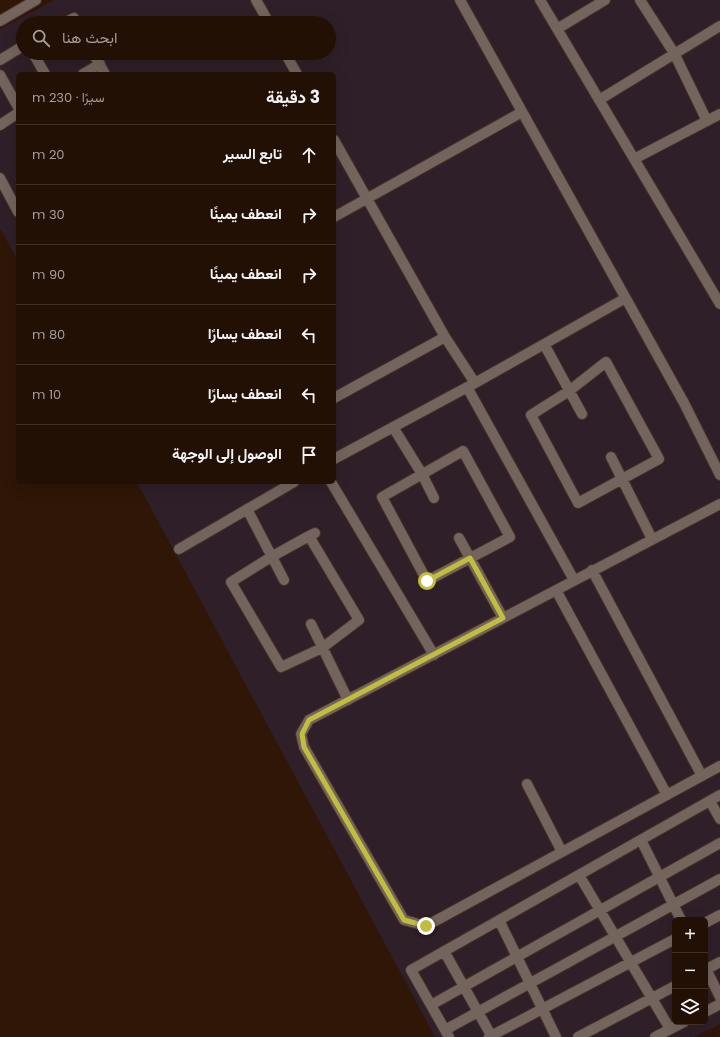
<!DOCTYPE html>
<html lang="ar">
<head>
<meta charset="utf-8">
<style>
	:root { --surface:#231005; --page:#2b190f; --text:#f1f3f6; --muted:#a39d9a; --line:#403027 }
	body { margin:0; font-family:Poppins,Vazirmatn,sans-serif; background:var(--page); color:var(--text); direction:rtl }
	.controls { position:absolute; right:12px; bottom:12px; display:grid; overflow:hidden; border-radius:6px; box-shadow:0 4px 16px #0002 }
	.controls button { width:36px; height:36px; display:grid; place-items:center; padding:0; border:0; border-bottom:1px solid var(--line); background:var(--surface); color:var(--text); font:20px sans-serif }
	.stop { position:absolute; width:12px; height:12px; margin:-9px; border:3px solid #c2bd3f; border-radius:50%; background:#fff }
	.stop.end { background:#c2bd3f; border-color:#fff; box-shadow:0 1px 4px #0008 }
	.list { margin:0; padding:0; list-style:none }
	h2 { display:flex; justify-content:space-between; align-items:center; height:52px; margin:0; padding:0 16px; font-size:17px }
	h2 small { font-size:13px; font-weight:400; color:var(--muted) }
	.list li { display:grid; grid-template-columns:26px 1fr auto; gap:12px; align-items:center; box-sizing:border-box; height:60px; padding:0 16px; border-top:1px solid var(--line) }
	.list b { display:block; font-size:15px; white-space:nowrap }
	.list em { font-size:13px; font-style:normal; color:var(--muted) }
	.icon { flex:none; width:22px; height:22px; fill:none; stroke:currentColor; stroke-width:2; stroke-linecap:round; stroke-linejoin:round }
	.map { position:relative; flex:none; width:720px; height:1037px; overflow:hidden; direction:ltr }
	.search { position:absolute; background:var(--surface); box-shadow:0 4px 16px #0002; left:16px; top:16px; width:320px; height:44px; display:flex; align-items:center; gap:10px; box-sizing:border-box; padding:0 14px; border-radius:22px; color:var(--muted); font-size:15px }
	.panel { position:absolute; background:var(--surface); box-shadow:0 4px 16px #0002; left:16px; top:72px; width:320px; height:412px; border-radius:6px; direction:rtl }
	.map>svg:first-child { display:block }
	.commercial { fill:#2f1f28; fill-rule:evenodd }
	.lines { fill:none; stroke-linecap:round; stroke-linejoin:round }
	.minor-casing { stroke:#4a3123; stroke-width:12 }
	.minor { stroke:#73645e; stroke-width:10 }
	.route { stroke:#c2bd3f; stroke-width:5 }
</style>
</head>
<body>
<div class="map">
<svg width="720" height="1037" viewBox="0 0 720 1037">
	<rect width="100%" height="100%" fill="#2f1607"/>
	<!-- commercial -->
	<path class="commercial" d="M 54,0 L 720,0 L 720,1024 L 694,1037 L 435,1037 L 137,482 L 334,482 L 334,74 L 18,74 L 18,261 L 0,228 L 0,29 ZM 23,23 L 329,23 L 329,53 L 23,53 ZM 675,920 L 705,920 L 705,1022 L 675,1022 Z"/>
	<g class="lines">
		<defs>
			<path id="minor" d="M 256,0 L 269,23
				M 460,0 L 684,403 L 720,475
				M 540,0 L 720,304
				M 640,0 L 674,53 L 707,121
				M 0,21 L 36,0
				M 64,23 L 74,18 L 77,23
				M 557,29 L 605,0
				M 33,53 L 45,74
				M 93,53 L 105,74
				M 285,53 L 297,74
				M 0,60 L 23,46
				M 83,74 L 100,64
				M 0,75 L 18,107
				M 599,100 L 720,26
				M 0,125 L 18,113
				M 334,140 L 445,337 L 475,383
				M 634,159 L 720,114
				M 0,178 L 18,212
				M 334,217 L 522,112
				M 544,344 L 582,414
				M 606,362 L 659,459 L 578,503 L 531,415 L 569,391 Z
				M 467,387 L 574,580
				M 334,398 L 445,337
				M 393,427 L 422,474 L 434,498
				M 463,451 L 510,537 L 427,581 L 382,497 Z
				M 611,457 L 652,539
				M 334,459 L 475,383 L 624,299
				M 331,482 L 434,655
				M 720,504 L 309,720 L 301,734 L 304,747 L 404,920 L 426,926 L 720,766
				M 247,509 L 284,580
				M 309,536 L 359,620 L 322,648 L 281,667 L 231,582 L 271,557 L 309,536 L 315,533
				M 459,538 L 503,618
				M 179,549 L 294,482
				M 592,570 L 702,776
				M 556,590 L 667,795
				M 311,624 L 348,700
				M 527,784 L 562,852
				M 710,801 L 720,819
				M 641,840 L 681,920
				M 579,875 L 670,1029
				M 499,920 L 556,1037
				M 705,923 L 720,915
				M 444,951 L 492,1037
				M 705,967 L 720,997
				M 705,970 L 720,962
				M 431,1005 L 720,843
				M 705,1012 L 720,1004
				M 445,1030 L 720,879
				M 449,1037 L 411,970 L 720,795
				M 489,1037 L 675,939
				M 578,1037 L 675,986
				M 655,1037 L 684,1022"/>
		</defs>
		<!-- minor casing -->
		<use href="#minor" class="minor-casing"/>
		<!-- minor -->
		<use href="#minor" class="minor"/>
	</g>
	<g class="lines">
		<!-- route -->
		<path class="route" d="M 426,926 L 404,920 L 304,747 L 302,734 L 309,720 L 503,618 L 470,558 L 427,581"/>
	</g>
</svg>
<div class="controls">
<button>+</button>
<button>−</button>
<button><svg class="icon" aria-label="layers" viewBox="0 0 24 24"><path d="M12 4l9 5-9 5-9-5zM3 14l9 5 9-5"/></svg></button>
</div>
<div class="stop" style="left:427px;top:581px"></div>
<div class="stop end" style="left:426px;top:926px"></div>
<div class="search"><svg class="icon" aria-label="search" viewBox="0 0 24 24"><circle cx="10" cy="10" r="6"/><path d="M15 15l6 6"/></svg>ابحث هنا</div>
<section class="panel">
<h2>3 دقيقة<small>سيرًا · 230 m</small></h2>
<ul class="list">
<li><svg class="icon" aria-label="ahead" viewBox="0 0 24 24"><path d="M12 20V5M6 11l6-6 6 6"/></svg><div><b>تابع السير</b></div><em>20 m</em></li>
<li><svg class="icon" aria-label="right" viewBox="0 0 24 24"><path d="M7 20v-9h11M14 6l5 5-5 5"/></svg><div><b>انعطف يمينًا</b></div><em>30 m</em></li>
<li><svg class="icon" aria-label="right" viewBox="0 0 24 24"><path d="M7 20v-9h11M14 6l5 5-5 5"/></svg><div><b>انعطف يمينًا</b></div><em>90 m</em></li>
<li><svg class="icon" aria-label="left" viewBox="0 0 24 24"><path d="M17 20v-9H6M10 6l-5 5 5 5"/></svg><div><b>انعطف يسارًا</b></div><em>80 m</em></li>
<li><svg class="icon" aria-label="left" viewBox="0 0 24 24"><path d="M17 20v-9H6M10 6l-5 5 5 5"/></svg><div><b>انعطف يسارًا</b></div><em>10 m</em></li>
<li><svg class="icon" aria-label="arrive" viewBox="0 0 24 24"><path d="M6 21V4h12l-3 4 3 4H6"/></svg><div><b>الوصول إلى الوجهة</b></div></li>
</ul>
</section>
</div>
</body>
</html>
